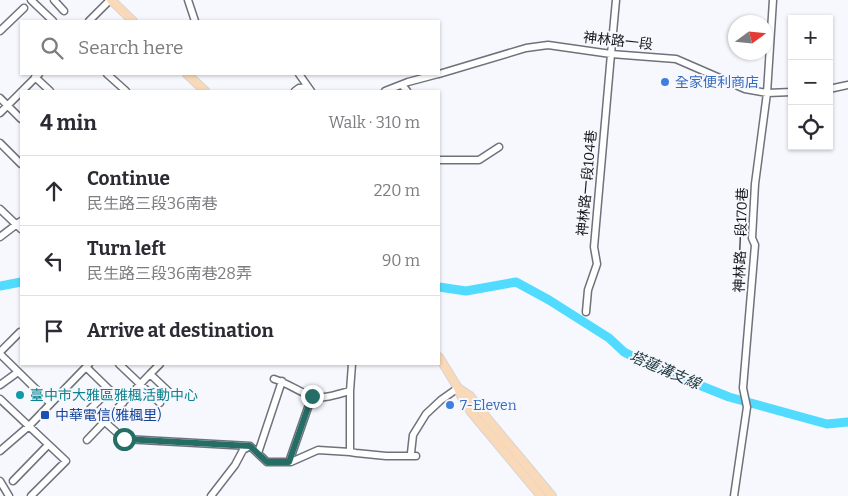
<!DOCTYPE html>
<html lang="en">
<head>
<meta charset="utf-8">
<style>
	:root { --surface:#fff; --page:#f7f7f7; --text:#2b2b33; --muted:#7c7c81; --line:#e1e1e2 }
	body { margin:0; font-family:Bitter,"Noto Sans TC",serif; background:var(--page); color:var(--text) }
	.controls { position:absolute; right:15px; top:15px; display:grid; overflow:hidden; border-radius:0px; box-shadow:0 1px 4px #0004 }
	.controls button { width:45px; height:45px; display:grid; place-items:center; padding:0; border:0; border-bottom:1px solid var(--line); background:var(--surface); color:var(--text); font:25px sans-serif }
	.compass { position:absolute; left:728px; top:15px; width:45px; height:45px; border-radius:50%; background:var(--surface); box-shadow:0 1px 4px #0004; rotate:75deg }
	.stop { position:absolute; width:15px; height:15px; margin:-11px; border:4px solid #256e65; border-radius:50%; background:#fff }
	.stop.end { background:#256e65; border-color:#fff; box-shadow:0 1px 5px #0008 }
	.list { margin:0; padding:0; list-style:none }
	h2 { display:flex; justify-content:space-between; align-items:center; height:65px; margin:0; padding:0 20px; font-size:21px }
	h2 small { font-size:16px; font-weight:400; color:var(--muted) }
	.list li { display:grid; grid-template-columns:32px 1fr auto; gap:15px; align-items:center; box-sizing:border-box; height:70px; padding:0 20px; border-top:1px solid var(--line) }
	.list b { display:block; font-size:19px; white-space:nowrap }
	.list p { margin:0; font-size:16px; white-space:nowrap; color:var(--muted) }
	.list em { font-size:16px; font-style:normal; color:var(--muted) }
	.icon { flex:none; width:28px; height:28px; fill:none; stroke:currentColor; stroke-width:2; stroke-linecap:round; stroke-linejoin:round }
	.map { position:relative; flex:none; width:848px; height:496px; overflow:hidden }
	.search { position:absolute; background:var(--surface); box-shadow:0 1px 4px #0004; left:20px; top:20px; width:420px; height:55px; display:flex; align-items:center; gap:12px; box-sizing:border-box; padding:0 18px; border-radius:0px; color:var(--muted); font-size:19px }
	.panel { position:absolute; background:var(--surface); box-shadow:0 1px 4px #0004; left:20px; top:90px; width:420px; height:275px; border-radius:0px }
	.map>svg:first-child { display:block }
	.lines { fill:none; stroke-linecap:round; stroke-linejoin:round }
	.river { stroke:#51dbff; stroke-width:9 }
	.minor-casing { stroke:#6f727b; stroke-width:9 }
	.major-casing { stroke:#d5d5d6; stroke-width:10 }
	.minor { stroke:#fff; stroke-width:6 }
	.major { stroke:#fad9b8; stroke-width:8 }
	.route { stroke:#256e65; stroke-width:6 }
	.shop-dot { fill:#3f7fe0; stroke:#f6f8fe; stroke-width:2 }
	.culture-dot { fill:#0f9aa8; stroke:#f6f8fe; stroke-width:2 }
	.transit-dot { fill:#1a4fb4; stroke:#f6f8fe; stroke-width:2 }
	.labels { text-anchor:middle; dominant-baseline:central; stroke-width:4; stroke-linejoin:round; paint-order:stroke }
	.street-label { font-size:14px; fill:#16171b; stroke:#f6f8fe }
	.shop-label { font-size:14px; fill:#366cbe; stroke:#f6f8fe; text-anchor:start }
	.culture-label { font-size:14px; fill:#0d838f; stroke:#f6f8fe; text-anchor:start }
	.transit-label { font-size:14px; fill:#164399; stroke:#f6f8fe; text-anchor:start }
	.water-label { font-size:15px; font-style:italic; fill:#233a41; stroke:#f6f8fe }
</style>
</head>
<body>
<div class="map">
<svg width="848" height="496" viewBox="0 0 848 496">
	<rect width="100%" height="100%" fill="#f6f8fe"/>
	<g class="lines">
		<!-- river -->
		<path class="river" d="M 0,286 L 21,282
			M 439,287 L 466,291 L 516,282 L 549,300 L 609,338 L 624,352 L 649,365 L 729,397 L 827,424 L 848,422"/>
		<defs>
			<path id="minor" d="M 31,0 L 53,21
				M 54,0 L 64,11
				M 188,0 L 195,21
				M 89,21 L 110,0
				M 0,31 L 24,8
				M 107,74 L 126,91
				M 299,74 L 311,91
				M 439,74 L 526,48 L 548,45 L 611,54 L 676,59 L 745,89 L 767,93 L 792,92
				M 35,77 L 50,91
				M 402,85 L 407,91
				M 829,89 L 848,85
				M 295,91 L 299,88 L 308,87
				M 385,91 L 408,82 L 438,74
				M 0,98 L 21,119
				M 0,113 L 39,74
				M 0,143 L 21,164
				M 439,160 L 479,160 L 499,147
				M 0,209 L 21,229
				M 0,237 L 21,221
				M 586,312 L 588,290 L 597,264 L 594,247 L 611,54 L 616,0
				M 0,352 L 20,332
				M 0,354 L 50,403
				M 119,364 L 160,403
				M 86,367 L 123,403
				M 150,374 L 160,364
				M 274,379 C 287,383 298,391 311,396 C 323,400 338,394 350,391
				M 0,385 L 18,372
				M 0,399 L 66,461 L 31,496
				M 90,409 L 110,390
				M 105,422 L 124,439 L 250,446 L 267,462 L 291,462 L 318,450 L 350,452 L 356,453 L 386,456 L 416,456
				M 87,440 L 150,374 L 169,392
				M 0,451 L 29,426 L 89,364
				M 350,452 L 350,391 L 352,364
				M 258,453 L 282,381
				M 411,453 L 413,435 L 426,414 L 441,400 L 458,388
				M 289,462 L 312,396
				M 0,481 L 9,496
				M 13,481 L 48,445
				M 211,496 L 235,465 L 243,450 L 250,446
				M 734,496 L 747,407 L 743,388 L 755,245 L 752,238 L 755,184 L 767,93 L 773,0"/>
			<path id="major" d="M 111,0 L 133,21
				M 187,74 L 205,91
				M 439,357 L 458,388 L 463,400 L 471,412 L 541,496
				M 458,388 L 470,396 L 486,417 L 552,496"/>
		</defs>
		<!-- minor casing -->
		<use href="#minor" class="minor-casing"/>
		<!-- major casing -->
		<use href="#major" class="major-casing"/>
		<!-- minor -->
		<use href="#minor" class="minor"/>
		<!-- major -->
		<use href="#major" class="major"/>
	</g>
	<g class="lines">
		<!-- route -->
		<path class="route" d="M 124,439 L 250,446 L 267,462 L 289,462 L 312,396"/>
	</g>
	<!-- markers -->
	<g class="shop-dot">
		<circle cx="665" cy="82" r="5"/>
		<circle cx="450" cy="405" r="5"/>
	</g>
	<circle class="culture-dot" cx="20" cy="395" r="5"/>
	<rect class="transit-dot" x="40" y="410" width="10" height="10" rx="2.5"/>
	<g class="labels">
		<!-- street labels -->
		<g class="street-label">
			<text transform="translate(618 41) rotate(6)">神林路一段</text>
			<text transform="translate(587 183) rotate(-85)">神林路一段104巷</text>
			<text transform="translate(741 240) rotate(-88)">神林路一段170巷</text>
		</g>
		<!-- shop labels -->
		<g class="shop-label">
			<text x="675" y="82">全家便利商店</text>
			<text x="460" y="405">7-Eleven</text>
		</g>
		<!-- culture labels -->
		<g class="culture-label">
			<text x="30" y="395">臺中市大雅區雅楓活動中心</text>
		</g>
		<!-- transit labels -->
		<g class="transit-label">
			<text x="55" y="415">中華電信(雅楓里)</text>
		</g>
		<!-- water labels -->
		<g class="water-label">
			<text transform="translate(665 370) rotate(23)">塔蓮溝支線</text>
		</g>
	</g>
</svg>
<div class="controls">
<button>+</button>
<button>−</button>
<button><svg class="icon" aria-label="locate" viewBox="0 0 24 24"><circle cx="12" cy="12" r="6"/><path d="M12 2v4M12 18v4M2 12h4M18 12h4"/></svg></button>
</div>
<svg class="compass" viewBox="-18 -18 36 36"><path d="M0-13l5 13h-10z" fill="#e53935"/><path d="M0 13l5-13h-10z" fill="#7c7c81"/></svg>
<div class="stop" style="left:124px;top:439px"></div>
<div class="stop end" style="left:312px;top:396px"></div>
<div class="search"><svg class="icon" aria-label="search" viewBox="0 0 24 24"><circle cx="10" cy="10" r="6"/><path d="M15 15l6 6"/></svg>Search here</div>
<section class="panel">
<h2>4 min<small>Walk · 310 m</small></h2>
<ul class="list">
<li><svg class="icon" aria-label="ahead" viewBox="0 0 24 24"><path d="M12 20V5M6 11l6-6 6 6"/></svg><div><b>Continue</b><p>民生路三段36南巷</p></div><em>220 m</em></li>
<li><svg class="icon" aria-label="left" viewBox="0 0 24 24"><path d="M17 20v-9H6M10 6l-5 5 5 5"/></svg><div><b>Turn left</b><p>民生路三段36南巷28弄</p></div><em>90 m</em></li>
<li><svg class="icon" aria-label="arrive" viewBox="0 0 24 24"><path d="M6 21V4h12l-3 4 3 4H6"/></svg><div><b>Arrive at destination</b></div></li>
</ul>
</section>
</div>
</body>
</html>
